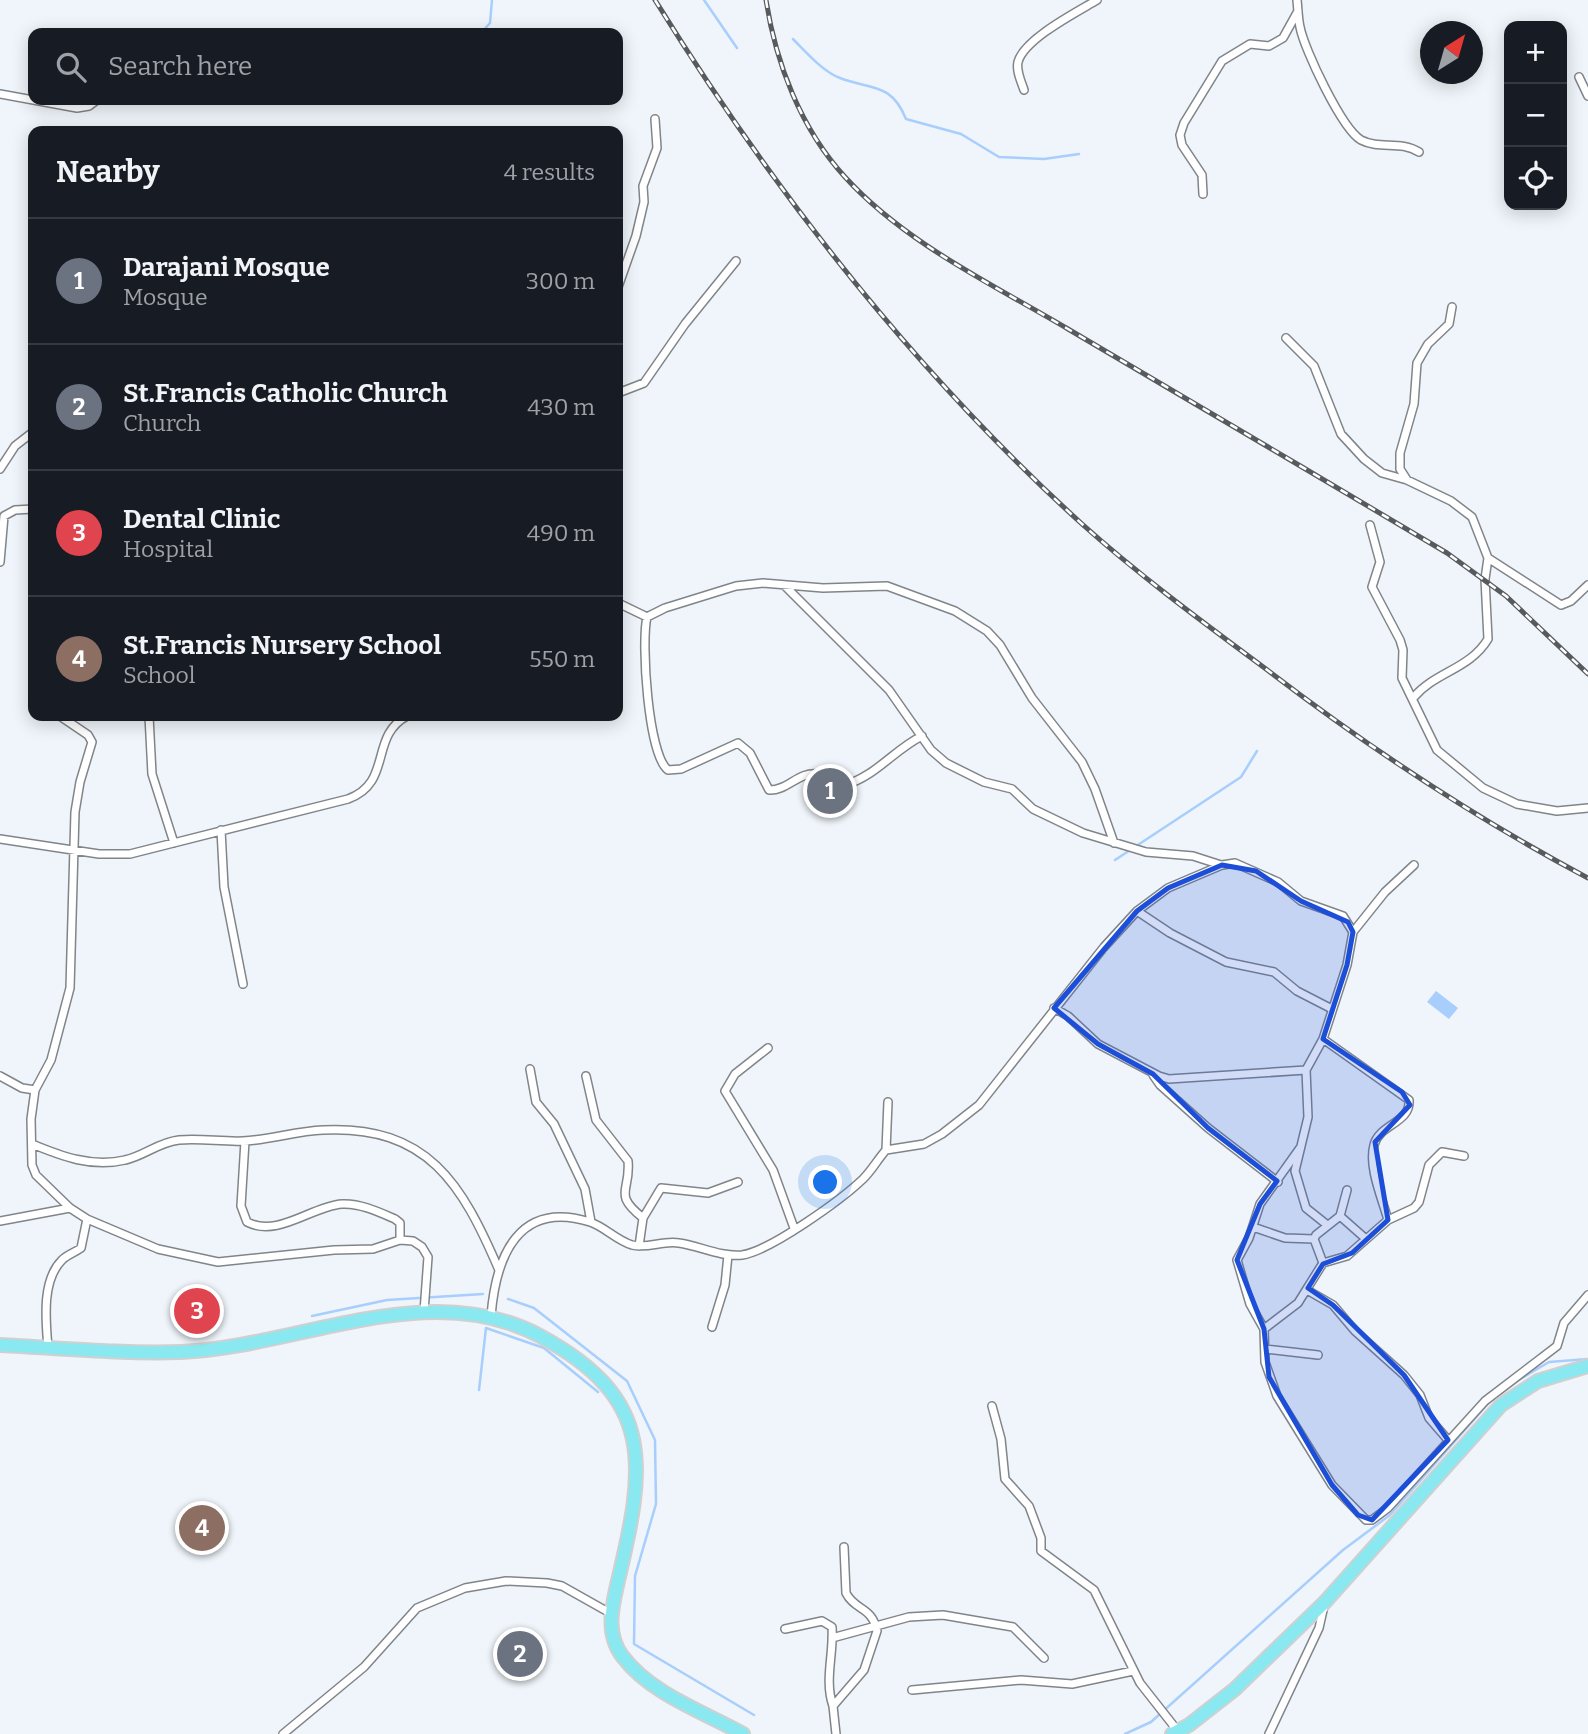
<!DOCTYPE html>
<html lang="en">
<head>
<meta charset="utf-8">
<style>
	:root { --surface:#171b24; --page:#242831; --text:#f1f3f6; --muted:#9ea1a6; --line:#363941; --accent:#db2777 }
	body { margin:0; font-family:Bitter,serif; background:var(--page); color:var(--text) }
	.controls { position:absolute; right:21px; top:21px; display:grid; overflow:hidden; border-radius:14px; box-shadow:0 4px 18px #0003 }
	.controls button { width:63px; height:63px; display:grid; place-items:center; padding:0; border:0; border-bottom:2px solid var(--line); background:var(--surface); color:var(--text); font:35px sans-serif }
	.compass { position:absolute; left:1420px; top:21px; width:63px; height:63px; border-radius:50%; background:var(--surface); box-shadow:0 4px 18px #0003; rotate:37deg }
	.you { position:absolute; left:826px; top:1183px; width:24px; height:24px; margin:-18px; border:5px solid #fff; border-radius:50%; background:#1a73e8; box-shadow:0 0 0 10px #1a73e833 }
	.badge { display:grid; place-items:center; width:46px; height:46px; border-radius:50%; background:var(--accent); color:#fff; font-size:23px; font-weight:700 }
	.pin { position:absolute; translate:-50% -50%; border:4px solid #fff; box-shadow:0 2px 7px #0006 }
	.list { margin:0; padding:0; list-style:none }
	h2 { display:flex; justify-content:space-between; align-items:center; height:91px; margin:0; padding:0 28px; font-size:30px }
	h2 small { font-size:23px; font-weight:400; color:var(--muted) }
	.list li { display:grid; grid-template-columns:46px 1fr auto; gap:21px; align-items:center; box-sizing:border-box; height:126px; padding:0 28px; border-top:2px solid var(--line) }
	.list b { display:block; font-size:26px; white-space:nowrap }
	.list p { margin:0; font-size:23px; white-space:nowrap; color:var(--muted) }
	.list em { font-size:23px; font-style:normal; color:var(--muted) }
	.icon { flex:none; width:38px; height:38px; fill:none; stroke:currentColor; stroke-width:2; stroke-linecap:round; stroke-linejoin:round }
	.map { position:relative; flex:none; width:1588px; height:1734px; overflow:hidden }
	.search { position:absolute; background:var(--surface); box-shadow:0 4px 18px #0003; left:28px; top:28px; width:595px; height:77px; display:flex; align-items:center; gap:18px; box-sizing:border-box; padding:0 24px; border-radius:14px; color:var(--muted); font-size:26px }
	.panel { position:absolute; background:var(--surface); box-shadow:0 4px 18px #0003; left:28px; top:126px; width:595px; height:595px; border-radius:14px }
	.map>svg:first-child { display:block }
	.water { fill:#a8cefd }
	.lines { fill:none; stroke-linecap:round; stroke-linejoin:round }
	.stream { stroke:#a8cefd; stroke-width:2.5 }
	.street-casing { stroke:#80858a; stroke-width:10 }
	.primary-casing { stroke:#d0d0d0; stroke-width:16 }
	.street { stroke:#fff; stroke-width:7 }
	.primary { stroke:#8ae8f1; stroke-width:12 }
	.rail-casing { stroke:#585b5e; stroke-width:5 }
	.rail { stroke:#fff; stroke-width:2.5; stroke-dasharray:8; stroke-linecap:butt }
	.marked { fill:#1d4ed8; fill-opacity:0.2; stroke:#1d4ed8; stroke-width:5; stroke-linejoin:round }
</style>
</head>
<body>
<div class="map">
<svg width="1588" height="1734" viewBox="0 0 1588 1734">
	<rect width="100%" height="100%" fill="#eff5fa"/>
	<!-- water -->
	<path class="water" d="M 1436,991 L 1458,1008 L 1449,1019 L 1427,1002 Z"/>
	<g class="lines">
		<!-- stream -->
		<path class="stream" d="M 704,0 L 737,48
			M 481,33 L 490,23 L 492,0
			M 793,39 C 805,51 823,72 840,78 C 871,90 891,82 906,119 L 961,134 L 999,157 L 1044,159 L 1079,154
			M 1115,860 L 1241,777 L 1257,751
			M 508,1299 L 534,1308 L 627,1381 L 655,1440 L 656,1504 L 635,1576 L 634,1644 L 754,1715
			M 312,1316 L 387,1300 L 483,1294
			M 1515,1382 L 1549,1362 L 1588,1359
			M 479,1390 L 486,1328 L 544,1348 L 598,1392
			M 1125,1734 L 1151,1722 L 1343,1550 L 1390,1515 L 1493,1398"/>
		<defs>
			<path id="street" d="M 1297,0 C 1298,9 1298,18 1300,27 C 1304,49 1342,129 1361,140 C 1380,150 1400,140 1419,152
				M 1579,77 L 1588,96
				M 1024,90 C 1021,81 1016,71 1018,62 C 1024,39 1077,12 1097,0
				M 0,94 L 77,108 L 89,106 L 97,100
				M 1203,194 L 1202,175 L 1182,145 L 1180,135 L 1184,123 L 1222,61 L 1250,44 L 1269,46 L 1283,38 L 1298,11
				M 618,287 L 636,236 L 644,202 L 643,186 L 657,148 L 655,119
				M 1286,338 L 1314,366 L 1341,434 L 1364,459 L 1382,473 L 1407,480 L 1451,501 L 1472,517 L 1488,558 L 1485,579 L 1488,639 C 1470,669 1435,672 1414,697
				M 618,393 L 644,383 L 685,324 L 736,261
				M 0,469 L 15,446 L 33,432
				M 1407,480 L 1400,469 L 1400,453 L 1414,404 L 1417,363 L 1428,344 L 1449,324 L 1452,307
				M 1370,525 L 1380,562 L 1372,587 L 1400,640 L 1403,650 L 1402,678 L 1437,750 L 1483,788 L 1517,804 L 1557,811 L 1588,808
				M 1488,558 L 1561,605 L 1571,601 L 1588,585
				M 0,562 L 4,516 L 15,510 L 33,509
				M 784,585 L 889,690 L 931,750 L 946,763 L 984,782 L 1012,789 L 1033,809 L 1083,833 L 1146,852 L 1193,856 L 1221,865
				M 618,603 L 647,617
				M 149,716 L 152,774 L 174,843
				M 922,736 C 895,749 876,776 845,785 C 836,782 827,775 818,774 C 799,771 787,791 769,790 L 750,753 L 738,743 L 681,769 L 668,770 C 648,755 641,642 647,617 L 665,608 L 736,586 L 763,583 L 823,588 L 887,586 L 955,611 L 987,631 L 1000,645 L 1032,698 L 1082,762 L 1095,789 L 1114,843
				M 221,830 L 224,887 L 243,984
				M 0,839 L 99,854 L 130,854 L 348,799 C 393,783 369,736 407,716
				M 1137,911 L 1170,933 L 1226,962 L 1274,972 L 1297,991 L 1332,1009
				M 1054,1008 L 1068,1016 L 1098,1044 L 1159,1076 L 1169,1079 L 1306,1070
				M 1323,1039 L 1409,1100 C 1411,1123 1379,1124 1374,1145 C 1368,1167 1382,1198 1388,1220
				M 768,1048 L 735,1074 L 725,1091 L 773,1170 L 794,1228
				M 530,1069 L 536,1102 L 554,1124 L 585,1189 L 591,1222
				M 1153,1075 L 1160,1085 L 1208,1128 L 1278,1182
				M 0,1076 L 22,1088 L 35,1090
				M 586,1076 L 596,1120 L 628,1161 C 631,1192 612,1193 643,1218
				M 245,1141 L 241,1206 L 247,1222 C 278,1238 312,1206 342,1204 C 360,1203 379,1212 395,1219 L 400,1223 L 400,1240
				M 32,1144 C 61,1156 92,1168 125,1160 C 144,1156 159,1142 179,1140 C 201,1138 222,1142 243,1141 C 270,1140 296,1131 323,1130 C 428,1125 462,1184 499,1270
				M 1300,1148 L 1260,1204 L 1249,1238 L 1237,1260 L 1250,1304 L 1264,1329 L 1265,1362 L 1277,1396 L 1332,1485 L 1366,1520 L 1372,1520 L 1388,1508 L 1485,1401 L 1557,1346 L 1564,1323 L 1588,1295
				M 886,1150 L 888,1102
				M 1347,1190 L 1340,1216 L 1366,1239
				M 87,1219 L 158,1249 L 218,1262 L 334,1250 L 373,1249 L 400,1240 L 413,1241 L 422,1247 L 428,1257 L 424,1312
				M 0,1221 L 70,1208
				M 1326,1224 L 1306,1208 L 1295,1171 L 1308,1117 L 1306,1070 L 1323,1039 L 1347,965 L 1353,932
				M 1253,1227 L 1285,1238 L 1314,1239
				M 639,1246 L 643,1218 L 661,1188 L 708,1193 L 738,1182
				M 1323,1263 L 1347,1256 L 1388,1220 L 1414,1208 L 1419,1202 L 1429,1165 L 1442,1152 L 1464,1156
				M 1307,1290 L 1333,1305 L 1355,1331 L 1404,1375 L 1420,1395 L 1429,1418 L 1448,1440
				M 491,1316 C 496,1255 519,1200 590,1222 C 605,1227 616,1240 632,1245 C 648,1249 663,1240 679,1243 C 700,1246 720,1257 742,1255 C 770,1251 841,1200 863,1179 C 872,1170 878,1159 886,1150 L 924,1144 L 942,1134 L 979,1105 L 1104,947 L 1137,911 L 1168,888 L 1222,865 L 1235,863 L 1278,882 L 1301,901 L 1343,916 L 1353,932 L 1385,892 L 1414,865
				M 712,1327 L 725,1285 L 728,1255
				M 1264,1329 L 1298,1303 L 1323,1263 L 1314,1239 L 1316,1235 L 1340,1216
				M 48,1348 C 46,1322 41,1281 62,1260 C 67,1255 74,1253 81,1248 L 87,1219 L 70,1208 L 36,1175 L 32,1165 L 31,1119 L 35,1090 L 51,1060 L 70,988 L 75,812 L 80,782 L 92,742 L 88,735 L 60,716
				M 1265,1349 L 1318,1355
				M 992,1406 L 1001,1439 L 1005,1479 L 1029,1506 L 1041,1538 L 1041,1551 L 1094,1590 L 1140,1683 L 1177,1730
				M 785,1629 L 822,1621 L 832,1627 C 834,1654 824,1680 833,1706
				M 832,1638 L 909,1617 L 943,1615 L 1013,1627 L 1044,1658
				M 912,1690 L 1021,1680 L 1072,1684 L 1133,1671
				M 283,1734 L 364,1667 L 417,1608 L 465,1588 L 506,1581 L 547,1583 L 562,1586 L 610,1613
				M 836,1734 L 833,1706 L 864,1670 L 877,1631 C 872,1606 855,1611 846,1593 L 844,1547
				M 1269,1734 L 1319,1628 L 1324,1606"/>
			<path id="primary" d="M 0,1345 C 60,1348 121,1354 181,1352 C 299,1347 428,1276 540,1336 C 657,1399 645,1467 618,1581 C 612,1607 605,1634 623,1657 C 651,1694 704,1712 743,1734
				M 1172,1734 L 1189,1725 L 1235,1689 L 1325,1602 L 1501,1405 L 1538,1381 L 1588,1366"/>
		</defs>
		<!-- street casing -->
		<use href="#street" class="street-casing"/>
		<!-- primary casing -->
		<use href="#primary" class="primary-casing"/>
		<!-- street -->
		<use href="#street" class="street"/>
		<!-- primary -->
		<use href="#primary" class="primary"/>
		<defs>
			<path id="rail" d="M 655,0 C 774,192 915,372 1082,524 C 1140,576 1204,623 1266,669 C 1368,747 1475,818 1588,878
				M 766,0 C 776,64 801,129 845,177 C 905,243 992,284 1068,329 C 1194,403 1321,478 1447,553 L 1506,596 L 1588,674"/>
		</defs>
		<!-- rail casing -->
		<use href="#rail" class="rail-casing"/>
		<!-- rail -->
		<use href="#rail" class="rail"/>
	</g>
	<!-- marked area -->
	<path class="marked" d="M 1222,865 L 1256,871 L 1301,901 L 1348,922 L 1353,932 L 1347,965 L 1323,1039 L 1402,1092 L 1410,1105 L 1375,1142 L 1388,1220 L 1352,1253 L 1323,1264 L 1308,1288 L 1333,1305 L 1404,1375 L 1448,1440 L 1372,1520 L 1358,1515 L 1332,1485 L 1269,1377 L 1264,1329 L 1237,1260 L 1260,1204 L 1277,1181 L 1208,1128 L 1153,1074 L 1098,1044 L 1054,1008 L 1137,911 L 1168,888 Z"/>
</svg>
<div class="controls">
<button>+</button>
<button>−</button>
<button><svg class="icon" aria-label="locate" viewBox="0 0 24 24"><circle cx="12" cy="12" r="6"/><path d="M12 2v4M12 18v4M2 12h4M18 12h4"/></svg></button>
</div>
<svg class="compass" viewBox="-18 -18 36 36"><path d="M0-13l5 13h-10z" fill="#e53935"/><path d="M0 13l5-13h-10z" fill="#9ea1a6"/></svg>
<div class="you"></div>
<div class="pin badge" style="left:830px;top:791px;background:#6b7280">1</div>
<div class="pin badge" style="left:520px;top:1654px;background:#6b7280">2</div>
<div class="pin badge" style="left:197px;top:1311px;background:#e0444e">3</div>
<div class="pin badge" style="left:202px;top:1528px;background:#8d6e63">4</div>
<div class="search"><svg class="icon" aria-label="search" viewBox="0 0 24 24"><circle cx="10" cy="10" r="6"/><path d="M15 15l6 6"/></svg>Search here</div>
<section class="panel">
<h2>Nearby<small>4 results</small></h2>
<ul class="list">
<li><span class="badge" style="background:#6b7280">1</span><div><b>Darajani Mosque</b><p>Mosque</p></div><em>300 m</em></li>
<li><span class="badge" style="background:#6b7280">2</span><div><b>St.Francis Catholic Church</b><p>Church</p></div><em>430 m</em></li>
<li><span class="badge" style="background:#e0444e">3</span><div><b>Dental Clinic</b><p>Hospital</p></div><em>490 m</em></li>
<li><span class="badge" style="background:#8d6e63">4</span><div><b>St.Francis Nursery School</b><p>School</p></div><em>550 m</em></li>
</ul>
</section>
</div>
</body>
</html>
